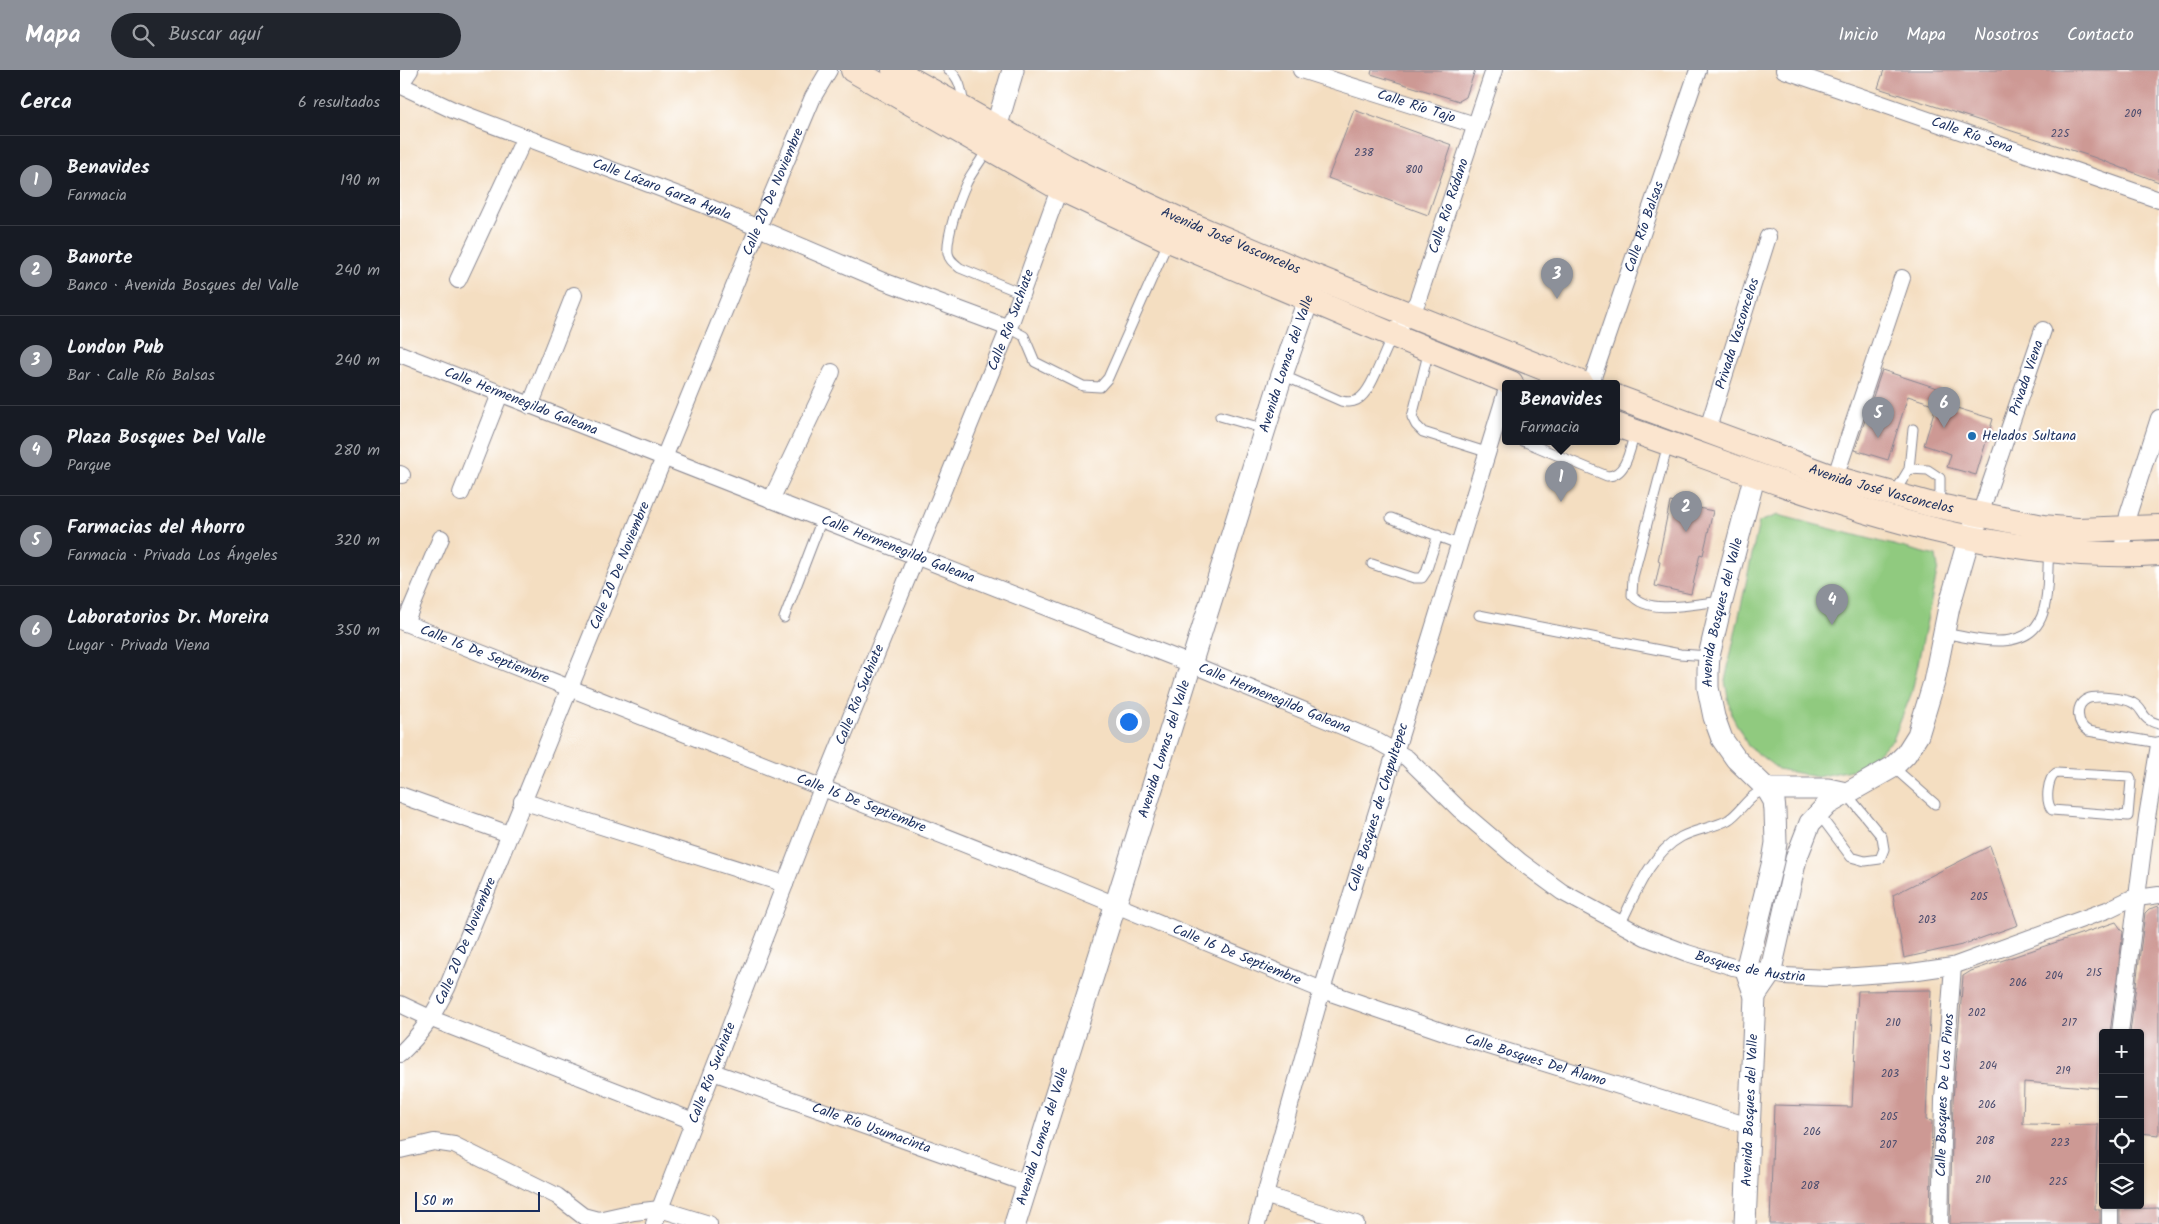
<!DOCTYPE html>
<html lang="es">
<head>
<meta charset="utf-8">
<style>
	:root { --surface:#171b24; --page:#20242c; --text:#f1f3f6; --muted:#9ea1a6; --line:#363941; --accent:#8c9099 }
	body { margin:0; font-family:Kalam,sans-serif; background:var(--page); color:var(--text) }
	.controls { position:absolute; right:15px; bottom:15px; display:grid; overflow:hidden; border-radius:5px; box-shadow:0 1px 4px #0004 }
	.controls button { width:45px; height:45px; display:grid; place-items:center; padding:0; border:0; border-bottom:1px solid var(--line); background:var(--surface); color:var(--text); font:25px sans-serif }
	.scale { position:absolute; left:15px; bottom:12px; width:125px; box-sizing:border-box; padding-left:5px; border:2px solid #1b2f5e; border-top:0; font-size:14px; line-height:18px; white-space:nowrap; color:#1b2f5e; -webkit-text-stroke:4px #fff; paint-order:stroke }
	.you { position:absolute; left:728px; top:651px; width:18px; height:18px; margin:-12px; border:4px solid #fff; border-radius:50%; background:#1a73e8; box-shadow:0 0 0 8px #1a73e833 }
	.badge { display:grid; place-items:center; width:32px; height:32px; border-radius:50%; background:var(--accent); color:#fff; font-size:16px; font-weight:700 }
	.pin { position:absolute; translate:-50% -41px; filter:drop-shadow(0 1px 2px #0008) }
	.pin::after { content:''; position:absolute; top:26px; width:18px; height:15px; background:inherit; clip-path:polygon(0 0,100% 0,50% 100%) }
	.popup { position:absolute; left:1102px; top:310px; width:118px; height:65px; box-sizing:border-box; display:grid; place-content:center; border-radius:5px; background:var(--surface); filter:drop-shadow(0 1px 4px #0005); font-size:16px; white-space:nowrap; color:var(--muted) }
	.popup b { font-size:19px; color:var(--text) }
	.popup::after { content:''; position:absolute; left:50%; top:100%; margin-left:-10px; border:10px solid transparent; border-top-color:var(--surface) }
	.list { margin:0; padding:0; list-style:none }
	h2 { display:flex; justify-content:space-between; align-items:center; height:65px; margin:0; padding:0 20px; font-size:21px }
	h2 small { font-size:16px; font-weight:400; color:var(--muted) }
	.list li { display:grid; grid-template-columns:32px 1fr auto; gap:15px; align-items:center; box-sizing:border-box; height:90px; padding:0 20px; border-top:1px solid var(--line) }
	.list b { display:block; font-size:19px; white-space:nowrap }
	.list p { margin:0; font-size:16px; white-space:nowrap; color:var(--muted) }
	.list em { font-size:16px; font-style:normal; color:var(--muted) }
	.icon { flex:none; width:28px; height:28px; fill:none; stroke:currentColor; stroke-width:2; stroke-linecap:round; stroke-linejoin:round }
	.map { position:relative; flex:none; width:1759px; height:1154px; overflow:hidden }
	header { display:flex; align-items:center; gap:30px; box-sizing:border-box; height:70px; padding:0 25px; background:var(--accent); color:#fff }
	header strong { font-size:24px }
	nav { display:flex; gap:28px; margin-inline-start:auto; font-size:18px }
	.search { width:350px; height:45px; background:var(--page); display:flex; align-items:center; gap:12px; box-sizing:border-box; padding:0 18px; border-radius:28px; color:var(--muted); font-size:19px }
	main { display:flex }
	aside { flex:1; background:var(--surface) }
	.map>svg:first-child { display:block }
	.green { fill:#90ca7f; stroke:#567c6e }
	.building { fill:#cd9994 }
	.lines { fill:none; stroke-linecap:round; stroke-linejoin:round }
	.service-casing { stroke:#888690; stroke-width:11 }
	.minor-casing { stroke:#888690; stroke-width:18 }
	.tertiary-casing { stroke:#888690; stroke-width:23 }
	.secondary-casing { stroke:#888690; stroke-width:26 }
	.service { stroke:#fff; stroke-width:9 }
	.minor { stroke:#fff; stroke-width:16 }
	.tertiary { stroke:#fff; stroke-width:21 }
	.secondary { stroke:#fbe5cf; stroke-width:24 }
	.poi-dot { fill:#1f6fb2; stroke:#fff; stroke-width:2 }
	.labels { text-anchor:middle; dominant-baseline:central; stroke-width:4; stroke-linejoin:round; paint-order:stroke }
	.number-label { font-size:11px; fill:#484a6c }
	.street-label { font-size:14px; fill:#1b2f5e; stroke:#fff }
	.poi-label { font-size:14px; fill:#1b2f5e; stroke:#fff; text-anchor:start }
</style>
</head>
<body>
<header>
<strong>Mapa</strong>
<div class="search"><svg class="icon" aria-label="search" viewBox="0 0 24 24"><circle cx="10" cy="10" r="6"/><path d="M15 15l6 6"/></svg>Buscar aquí</div>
<nav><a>Inicio</a><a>Mapa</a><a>Nosotros</a><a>Contacto</a></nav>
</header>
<main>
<aside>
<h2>Cerca<small>6 resultados</small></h2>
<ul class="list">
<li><span class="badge">1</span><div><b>Benavides</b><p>Farmacia</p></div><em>190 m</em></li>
<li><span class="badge">2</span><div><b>Banorte</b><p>Banco · Avenida Bosques del Valle</p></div><em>240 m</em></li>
<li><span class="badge">3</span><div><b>London Pub</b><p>Bar · Calle Río Balsas</p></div><em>240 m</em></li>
<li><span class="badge">4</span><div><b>Plaza Bosques Del Valle</b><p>Parque</p></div><em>280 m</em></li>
<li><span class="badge">5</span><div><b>Farmacias del Ahorro</b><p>Farmacia · Privada Los Ángeles</p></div><em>320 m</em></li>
<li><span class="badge">6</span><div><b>Laboratorios Dr. Moreira</b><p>Lugar · Privada Viena</p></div><em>350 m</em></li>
</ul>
</aside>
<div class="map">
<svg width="1759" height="1154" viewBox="0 0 1759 1154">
	<rect width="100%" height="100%" fill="#fff"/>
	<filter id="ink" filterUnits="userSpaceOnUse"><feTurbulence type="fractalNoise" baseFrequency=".02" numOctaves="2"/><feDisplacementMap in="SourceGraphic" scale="10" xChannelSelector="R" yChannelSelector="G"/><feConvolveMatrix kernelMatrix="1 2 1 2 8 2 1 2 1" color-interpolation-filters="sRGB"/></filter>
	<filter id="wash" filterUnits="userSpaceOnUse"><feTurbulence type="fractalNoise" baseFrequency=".0096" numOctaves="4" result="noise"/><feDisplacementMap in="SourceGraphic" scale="20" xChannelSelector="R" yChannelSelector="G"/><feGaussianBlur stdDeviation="1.12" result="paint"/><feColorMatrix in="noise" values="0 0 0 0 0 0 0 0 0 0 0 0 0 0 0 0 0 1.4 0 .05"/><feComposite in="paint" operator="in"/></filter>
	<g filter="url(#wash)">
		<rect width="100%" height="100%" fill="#f4dec1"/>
		<!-- green -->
		<path class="green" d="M 1378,445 L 1536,486 L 1538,498 L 1512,622 L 1493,670 L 1460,698 L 1417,707 L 1378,699 L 1348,676 L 1331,644 L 1325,611 L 1359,452 Z"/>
		<g id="blocks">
			<!-- building -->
			<path class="building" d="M 972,0 L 1075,0 L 1066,27 L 1059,31 L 971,4 Z
				M 1484,0 L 1759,0 L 1759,112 L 1693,87 L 1478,18 Z
				M 954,40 L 1052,75 L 1028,145 L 928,108 Z
				M 1482,300 L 1540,319 L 1537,332 L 1593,349 L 1576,405 L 1547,397 L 1551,384 L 1524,375 L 1536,335 L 1508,326 L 1488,390 L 1455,380 Z
				M 1270,432 L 1313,441 L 1303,485 L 1300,484 L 1291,524 L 1255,516 L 1260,492 L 1258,491 Z
				M 1590,776 L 1618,855 L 1562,875 L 1504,888 L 1493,825 Z
				M 1759,836 L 1759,1065 L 1740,1063 L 1740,963 L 1730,963 L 1745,843 L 1749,839 Z
				M 1716,852 L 1723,862 L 1710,963 L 1703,963 L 1703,990 L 1699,1018 L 1624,1012 L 1623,1054 L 1698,1055 L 1695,1139 L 1700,1139 L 1700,1154 L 1550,1154 L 1553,1030 L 1563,906 L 1571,901 Z
				M 1531,920 L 1526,1050 L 1532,1051 L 1530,1154 L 1370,1154 L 1374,1035 L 1452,1037 L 1458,921 Z
				M 1759,1138 L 1759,1154 L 1720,1154 L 1720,1139 Z"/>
		</g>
	</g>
	<g filter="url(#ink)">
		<use href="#blocks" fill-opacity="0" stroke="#888690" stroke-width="1"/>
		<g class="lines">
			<defs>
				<path id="service" d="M 548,0 C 560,6 562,23 564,36
					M 588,77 C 582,91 572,101 566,114 C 559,129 546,167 548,183 C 549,190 554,193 560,198 L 621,223
					M 609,258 L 624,266 L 635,292 L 683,316 L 700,317 L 708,308 L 768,172
					M 1029,280 L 1012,347 L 1016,355 L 1023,362 L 1086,382
					M 882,305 L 941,331 C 947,332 951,333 957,330 C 972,323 983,282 993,266
					M 820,346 L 865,359
					M 1123,371 L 1207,406 C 1227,406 1230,378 1235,362
					M 1268,374 L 1233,507 L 1232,525 C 1248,546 1298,533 1322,531
					M 1509,399 L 1513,359
					M 1494,424 L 1509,399 L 1528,400 L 1540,408 L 1540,422 L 1537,435
					M 991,448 L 1058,474
					M 972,494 L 1014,508 L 1022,508 L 1026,502 L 1038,465
					M 1079,545 L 1280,584 L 1309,586
					M 384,548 L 422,449
					M 1544,563 C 1576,569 1633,586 1644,539 C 1649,521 1647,500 1649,481
					M 1759,654 C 1739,649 1746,640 1733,633 C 1725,628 1696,625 1687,629 C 1674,635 1677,655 1688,661 L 1759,673
					M 1493,697 L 1535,734
					M 1656,703 L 1730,707 L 1731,710 L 1728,746 L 1652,740 C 1645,732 1647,709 1656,703 Z
					M 1418,743 L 1451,787 L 1465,791 L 1480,789 L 1484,779 L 1482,767 L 1446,723
					M 1220,855 C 1235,825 1250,784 1281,767 C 1296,759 1313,758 1328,750 C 1338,744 1344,733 1353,726 C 1357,723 1362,721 1367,719"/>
				<g id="minor">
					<path id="s1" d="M 901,0 L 1075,55"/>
					<path id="s2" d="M 1384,0 L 1759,130"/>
					<path id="s3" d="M 0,15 L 53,40 L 302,134 L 483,211 L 609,258"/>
					<path d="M 0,15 L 10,0"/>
					<path d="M 58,210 L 125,67"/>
					<path id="s4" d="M 993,265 L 1017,232 L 1094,0"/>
					<path id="s5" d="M 0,284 L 791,594 L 973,669 L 1007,688 L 1060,740 L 1121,792 L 1162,822 L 1245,867 L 1287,883 L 1333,897 L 1384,906 L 1428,908 L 1511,902 L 1553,896 L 1707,840 L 1730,829 L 1759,825"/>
					<path id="s6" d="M 1191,313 L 1298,0"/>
					<path d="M 130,336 L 174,225"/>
					<path id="s7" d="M 1307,361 L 1368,167"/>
					<path d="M 0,404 L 2,405"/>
					<path d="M 1435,408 L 1502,208"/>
					<path d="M 61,423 L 100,324"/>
					<path d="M 371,430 L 432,302"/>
					<path id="s8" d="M 1580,444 L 1643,260"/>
					<path d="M 1721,486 L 1728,445 L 1759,348"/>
					<path id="s9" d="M 0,551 L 653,809 L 922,920 L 1050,964 L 1349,1056"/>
					<path d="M 5,553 L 41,468"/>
					<path d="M 0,725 L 109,764"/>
					<path d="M 122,731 L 385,814"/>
					<path d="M 0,934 L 32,949 L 293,1051"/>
					<path d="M 1720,963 L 1747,747 L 1759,675"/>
					<path id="s10" d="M 0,984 C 23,962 33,946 47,918 L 358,158 L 413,27 L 429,0"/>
					<path id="s11" d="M 313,1002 L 628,1114"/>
					<path d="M 0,1080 L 34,1072 L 54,1075 L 157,1126 L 183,1146 L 198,1150 L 234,1142 L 260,1139 L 309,1154"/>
					<path d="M 864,1125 L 956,1154"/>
					<path d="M 1710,1135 L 1710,1154"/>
					<path id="s12" d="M 254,1154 L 422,718 L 609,258 L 663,108"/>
					<path id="s13" d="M 857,1154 L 922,920 L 1106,322"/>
					<path id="s14" d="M 1540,1154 L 1543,1030 L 1553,896"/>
				</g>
				<g id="tertiary">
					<path d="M 590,74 L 596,58 L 613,0"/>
					<path d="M 1367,719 L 1428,719 L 1446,723"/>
					<path d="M 1355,926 L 1370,904 L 1396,789 L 1410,753 L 1428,734 L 1493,697 L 1506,684 L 1518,665 L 1534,612 L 1549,537 L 1569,468 L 1580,444"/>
					<path id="s15" d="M 615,1154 L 882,305 L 914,213"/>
					<path id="s16" d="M 1345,1154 L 1355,926 L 1346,900 L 1373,791 L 1376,773 L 1375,741 L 1374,731 L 1367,719 L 1336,689 L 1322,669 L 1314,647 L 1308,618 L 1308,601 L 1309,586 L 1322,531 L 1355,404"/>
				</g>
				<g id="secondary">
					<path d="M 453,0 L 659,118 L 769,170 L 993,265 L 1111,313"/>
					<path id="s17" d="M 494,0 L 667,97 L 778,149 L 908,204 L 1181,313"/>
					<path id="s18" d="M 1216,327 L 1435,408 L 1529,434 L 1643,457 L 1677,460 L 1759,457"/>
					<path d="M 1216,355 C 1391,415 1570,495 1759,483"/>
				</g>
			</defs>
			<!-- service casing -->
			<use href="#service" class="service-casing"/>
			<!-- minor casing -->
			<use href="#minor" class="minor-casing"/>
			<!-- tertiary casing -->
			<use href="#tertiary" class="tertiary-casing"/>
			<!-- secondary casing -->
			<use href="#secondary" class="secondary-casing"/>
			<!-- service -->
			<use href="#service" class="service"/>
			<!-- minor -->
			<use href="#minor" class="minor"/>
			<!-- tertiary -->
			<use href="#tertiary" class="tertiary"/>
			<!-- secondary -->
			<use href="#secondary" class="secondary"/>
		</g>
	</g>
	<!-- markers -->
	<circle class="poi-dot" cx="1572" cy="366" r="5"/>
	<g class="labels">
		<!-- number labels -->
		<g class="number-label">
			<text x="1733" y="44">209</text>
			<text x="1660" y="64">225</text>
			<text x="964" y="83">238</text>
			<text x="1014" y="100">800</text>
			<text x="1579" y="827">205</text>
			<text x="1527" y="850">203</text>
			<text x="1694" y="903">215</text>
			<text x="1654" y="906">204</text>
			<text x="1618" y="913">206</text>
			<text x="1577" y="943">202</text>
			<text x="1493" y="953">210</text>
			<text x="1669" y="953">217</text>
			<text x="1588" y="996">204</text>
			<text x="1663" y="1001">219</text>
			<text x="1490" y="1004">203</text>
			<text x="1587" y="1035">206</text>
			<text x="1489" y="1047">205</text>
			<text x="1412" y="1062">206</text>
			<text x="1585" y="1071">208</text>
			<text x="1660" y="1073">223</text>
			<text x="1488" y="1075">207</text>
			<text x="1583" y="1110">210</text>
			<text x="1658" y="1112">225</text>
			<text x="1410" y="1116">208</text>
		</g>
		<!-- street labels -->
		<g class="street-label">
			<text stroke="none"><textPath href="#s1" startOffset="121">Calle Río Tajo</textPath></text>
			<text stroke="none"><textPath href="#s2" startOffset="199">Calle Río Sena</textPath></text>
			<text stroke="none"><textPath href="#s3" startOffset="282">Calle Lázaro Garza Ayala</textPath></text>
			<text stroke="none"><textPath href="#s10" startOffset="942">Calle 20 De Noviembre</textPath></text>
			<text stroke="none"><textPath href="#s4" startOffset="142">Calle Río Ródano</textPath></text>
			<text stroke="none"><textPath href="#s6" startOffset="165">Calle Río Balsas</textPath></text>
			<text stroke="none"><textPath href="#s17" startOffset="378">Avenida José Vasconcelos</textPath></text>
			<text stroke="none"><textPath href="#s12" startOffset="972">Calle Río Suchiate</textPath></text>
			<text stroke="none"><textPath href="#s7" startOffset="102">Privada Vasconcelos</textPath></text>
			<text stroke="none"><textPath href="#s15" startOffset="902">Avenida Lomas del Valle</textPath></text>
			<text stroke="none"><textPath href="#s8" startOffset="144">Privada Viena</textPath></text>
			<text stroke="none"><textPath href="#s5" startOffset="130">Calle Hermenegildo Galeana</textPath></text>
			<text stroke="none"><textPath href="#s18" startOffset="281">Avenida José Vasconcelos</textPath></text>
			<text stroke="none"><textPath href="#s5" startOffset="535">Calle Hermenegildo Galeana</textPath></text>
			<text stroke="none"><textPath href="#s10" startOffset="538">Calle 20 De Noviembre</textPath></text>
			<text stroke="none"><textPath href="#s16" startOffset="640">Avenida Bosques del Valle</textPath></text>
			<text stroke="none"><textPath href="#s9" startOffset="91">Calle 16 De Septiembre</textPath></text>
			<text stroke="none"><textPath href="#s12" startOffset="568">Calle Río Suchiate</textPath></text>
			<text stroke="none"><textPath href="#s5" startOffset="940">Calle Hermenegildo Galeana</textPath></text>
			<text stroke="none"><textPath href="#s15" startOffset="498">Avenida Lomas del Valle</textPath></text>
			<text stroke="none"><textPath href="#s9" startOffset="496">Calle 16 De Septiembre</textPath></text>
			<text stroke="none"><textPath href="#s13" startOffset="434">Calle Bosques de Chapultepec</textPath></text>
			<text stroke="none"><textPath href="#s10" startOffset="132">Calle 20 De Noviembre</textPath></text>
			<text stroke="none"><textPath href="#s9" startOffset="901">Calle 16 De Septiembre</textPath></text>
			<text stroke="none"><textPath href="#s5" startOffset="1495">Bosques de Austria</textPath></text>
			<text stroke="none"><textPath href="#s9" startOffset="1218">Calle Bosques Del Álamo</textPath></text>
			<text stroke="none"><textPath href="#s12" startOffset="162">Calle Río Suchiate</textPath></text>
			<text stroke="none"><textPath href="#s14" startOffset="129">Calle Bosques De Los Pinos</textPath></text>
			<text stroke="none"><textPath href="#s16" startOffset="114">Avenida Bosques del Valle</textPath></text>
			<text stroke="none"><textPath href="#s11" startOffset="168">Calle Río Usumacinta</textPath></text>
			<text stroke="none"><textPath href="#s15" startOffset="92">Avenida Lomas del Valle</textPath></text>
		</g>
		<!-- poi labels -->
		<g class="poi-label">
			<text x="1582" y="366">Helados Sultana</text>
		</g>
	</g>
</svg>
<div class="controls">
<button>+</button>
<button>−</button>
<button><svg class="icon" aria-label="locate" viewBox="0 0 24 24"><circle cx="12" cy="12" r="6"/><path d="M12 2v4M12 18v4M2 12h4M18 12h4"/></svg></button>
<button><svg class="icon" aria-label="layers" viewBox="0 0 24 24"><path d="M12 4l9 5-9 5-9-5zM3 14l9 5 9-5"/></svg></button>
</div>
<div class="scale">50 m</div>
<div class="you"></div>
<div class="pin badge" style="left:1161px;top:432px">1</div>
<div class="popup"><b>Benavides</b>Farmacia</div>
<div class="pin badge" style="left:1286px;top:462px">2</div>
<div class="pin badge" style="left:1157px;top:229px">3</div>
<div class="pin badge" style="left:1432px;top:555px">4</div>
<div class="pin badge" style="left:1478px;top:368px">5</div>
<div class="pin badge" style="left:1544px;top:358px">6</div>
</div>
</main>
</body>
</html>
